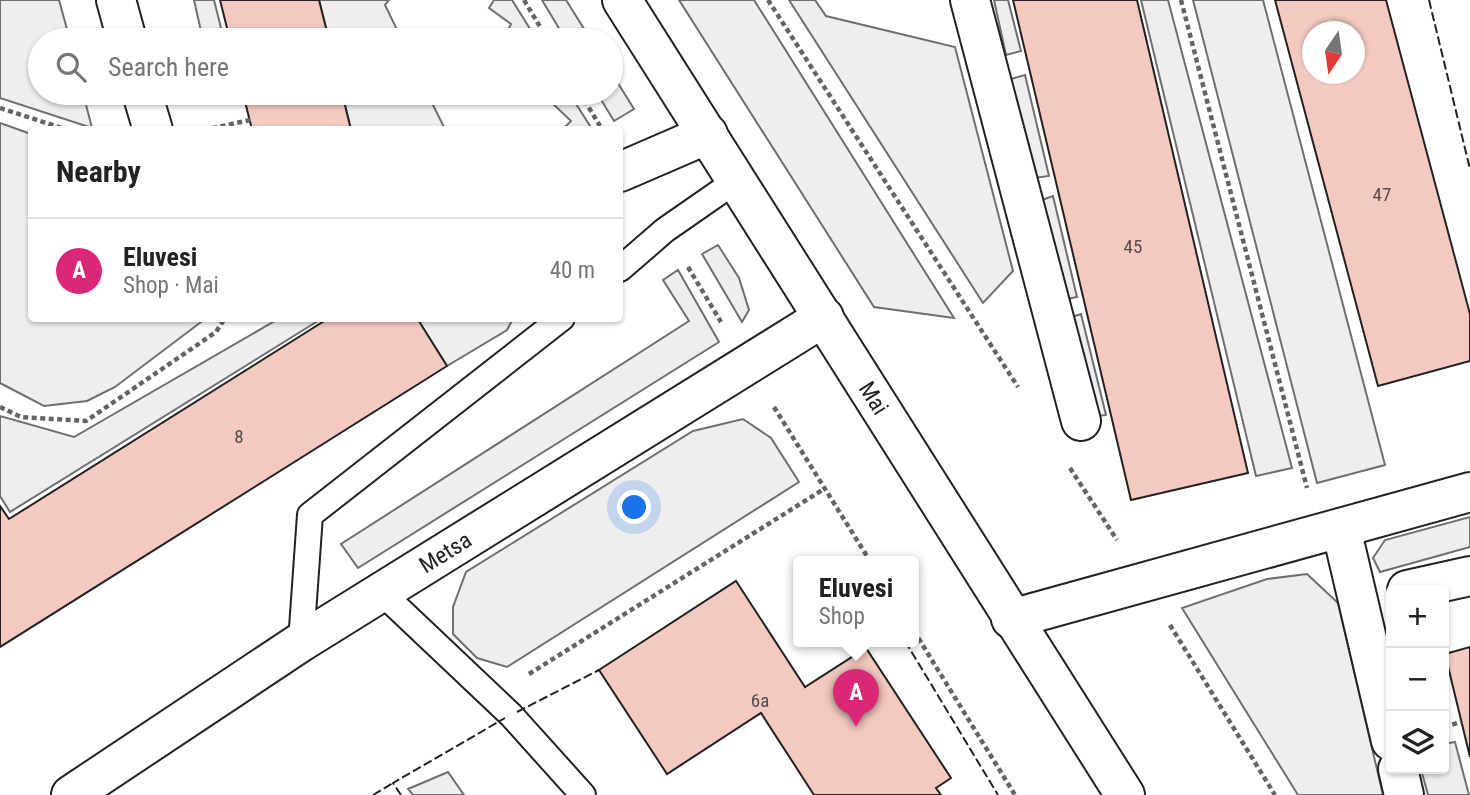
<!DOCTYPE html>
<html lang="en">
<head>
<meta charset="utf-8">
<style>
	:root { --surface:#fff; --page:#f2f2f2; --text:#222; --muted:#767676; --line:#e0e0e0; --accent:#db2777 }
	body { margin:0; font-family:"Roboto Condensed",sans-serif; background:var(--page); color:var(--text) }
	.controls { position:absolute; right:21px; bottom:21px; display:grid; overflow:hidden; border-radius:7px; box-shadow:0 2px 5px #0004 }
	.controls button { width:63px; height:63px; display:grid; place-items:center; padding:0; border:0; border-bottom:2px solid var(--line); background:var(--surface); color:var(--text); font:35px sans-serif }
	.compass { position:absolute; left:1302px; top:21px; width:63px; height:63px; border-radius:50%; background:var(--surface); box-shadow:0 2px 5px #0004; rotate:193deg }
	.you { position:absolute; left:635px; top:508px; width:24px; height:24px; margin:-18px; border:5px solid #fff; border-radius:50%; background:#1a73e8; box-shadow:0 0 0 10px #1a73e833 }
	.badge { display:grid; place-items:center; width:46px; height:46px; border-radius:50%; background:var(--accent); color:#fff; font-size:23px; font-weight:700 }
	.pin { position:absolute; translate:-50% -58px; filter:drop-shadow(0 2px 4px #0008) }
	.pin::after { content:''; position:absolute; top:37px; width:24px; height:21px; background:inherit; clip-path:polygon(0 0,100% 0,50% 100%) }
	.popup { position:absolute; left:793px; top:556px; width:126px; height:91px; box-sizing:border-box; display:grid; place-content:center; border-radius:7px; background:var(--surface); filter:drop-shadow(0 2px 5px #0005); font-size:23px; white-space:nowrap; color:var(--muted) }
	.popup b { font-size:26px; color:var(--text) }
	.popup::after { content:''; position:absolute; left:50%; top:100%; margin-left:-14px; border:14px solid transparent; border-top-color:var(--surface) }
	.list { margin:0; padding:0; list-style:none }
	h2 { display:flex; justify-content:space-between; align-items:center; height:91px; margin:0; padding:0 28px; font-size:30px }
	h2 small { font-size:23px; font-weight:400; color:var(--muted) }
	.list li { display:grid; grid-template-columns:46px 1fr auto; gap:21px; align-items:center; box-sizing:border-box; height:105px; padding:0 28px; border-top:2px solid var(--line) }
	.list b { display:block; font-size:26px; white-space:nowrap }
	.list p { margin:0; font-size:23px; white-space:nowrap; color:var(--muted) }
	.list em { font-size:23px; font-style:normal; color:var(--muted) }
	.icon { flex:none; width:38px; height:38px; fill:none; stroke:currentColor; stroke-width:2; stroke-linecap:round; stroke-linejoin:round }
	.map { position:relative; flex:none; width:1470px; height:795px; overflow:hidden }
	.search { position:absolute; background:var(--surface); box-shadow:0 2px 5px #0004; left:28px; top:28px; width:595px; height:77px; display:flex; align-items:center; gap:18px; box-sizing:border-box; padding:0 24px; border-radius:38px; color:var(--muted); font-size:26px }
	.panel { position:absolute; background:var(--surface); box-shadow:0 2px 5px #0004; left:28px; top:126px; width:595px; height:196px; border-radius:7px }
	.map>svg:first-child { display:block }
	.green { fill:#eee; stroke:#6f6f6f; stroke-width:2 }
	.building { fill:#f3c9c0; stroke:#222; stroke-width:2; fill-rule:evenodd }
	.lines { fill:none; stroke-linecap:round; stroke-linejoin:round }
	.lane-casing { stroke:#222; stroke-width:28 }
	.street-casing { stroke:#222; stroke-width:42 }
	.secondary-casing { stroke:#222; stroke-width:42 }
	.path { stroke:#646464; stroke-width:4.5; stroke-dasharray:5 3.5; stroke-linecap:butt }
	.lane { stroke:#fff; stroke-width:24 }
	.street { stroke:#fff; stroke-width:38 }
	.secondary { stroke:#fff; stroke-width:38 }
	.fence { stroke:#222; stroke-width:2; stroke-dasharray:9 3.5; stroke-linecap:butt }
	.labels { text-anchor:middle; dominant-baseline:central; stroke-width:5; stroke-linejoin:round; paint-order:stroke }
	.number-label { font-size:19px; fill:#564c4a }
	.street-label { font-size:23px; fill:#222; stroke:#fff }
</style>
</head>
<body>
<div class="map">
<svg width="1470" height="795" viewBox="0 0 1470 795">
	<rect width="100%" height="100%" fill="#fff"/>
	<!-- green -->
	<path class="green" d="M 0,0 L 59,0 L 70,40 L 40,40 L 40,93 L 83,93 L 92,128 L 0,98 Z
		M 194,0 L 214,0 L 224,40 L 203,40 Z
		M 319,0 L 389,0 L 385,5 L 402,40 L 329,40 Z
		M 494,0 L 512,0 L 537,40 L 517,40 L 507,32 L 511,24 L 489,8 Z
		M 542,0 L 566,0 L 591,40 L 566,40 Z
		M 679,0 L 754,0 L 954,318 L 874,307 Z
		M 789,0 L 815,0 L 826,16 L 955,47 L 1013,271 L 983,303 Z
		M 994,0 L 1008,0 L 1021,51 L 1006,55 Z
		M 1141,0 L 1168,0 L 1292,468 L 1256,476 Z
		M 1193,0 L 1263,0 L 1385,465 L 1317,483 Z
		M 611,72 L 634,109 L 614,121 L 597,93 L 611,93 Z
		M 1025,75 L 1049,176 L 1034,178 L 1011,79 Z
		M 342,93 L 427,93 L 445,129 L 351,129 Z
		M 550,93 L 569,93 L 592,129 L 563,129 L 571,121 L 551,102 L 556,99 Z
		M 0,123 L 31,134 L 32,318 L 205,319 L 115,387 L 87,401 L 44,406 L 0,383 Z
		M 1053,196 L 1077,297 L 1062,300 L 1039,201 Z
		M 718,245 L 739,278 L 749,310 L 742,322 L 702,254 Z
		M 678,270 L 719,342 L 358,568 L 341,544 L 689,321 L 663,280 Z
		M 1081,314 L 1106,415 L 1091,417 L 1068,318 Z
		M 280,318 L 321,319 L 10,512 L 0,496 L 0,416 L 74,437 Z
		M 417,319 L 513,319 L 507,330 L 447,366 Z
		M 743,419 L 771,438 L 799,482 L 507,667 L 477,658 L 453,634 L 453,607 L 466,572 L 693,431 Z
		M 1470,517 L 1470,547 L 1380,572 L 1373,558 L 1385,540 Z
		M 1307,574 L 1338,603 L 1383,795 L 1298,795 L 1182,608 L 1267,579 Z
		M 1455,742 L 1469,795 L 1428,795 L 1421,769 L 1444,769 L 1444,744 Z
		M 448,772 L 464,795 L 413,795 L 408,789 Z"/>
	<!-- building -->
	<path class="building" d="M 220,0 L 319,0 L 329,40 L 230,40 Z
		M 1013,0 L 1137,0 L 1248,473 L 1131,500 Z
		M 1275,0 L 1386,0 L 1470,314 L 1470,361 L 1378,386 ZM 1312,32 L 1354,32 L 1354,74 L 1312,74 Z
		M 243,93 L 342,93 L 351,130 L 252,130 Z
		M 329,318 L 417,318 L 447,366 L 0,647 L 0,506 L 9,519 Z
		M 736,581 L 805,687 L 866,648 L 951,778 L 936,788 L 941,795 L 814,795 L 761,713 L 667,774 L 599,670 Z
		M 1470,647 L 1470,757 L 1445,654 Z"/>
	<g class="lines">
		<defs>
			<path id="lane" d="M 620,269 L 665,230 L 737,180
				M 381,592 L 511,715 L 583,795
				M 301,642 L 310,515 L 562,318"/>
			<g id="street">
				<path d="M 116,0 L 127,40"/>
				<path d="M 970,0 L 1081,421"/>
				<path d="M 142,93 L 153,130"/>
				<path d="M 620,172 L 708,134"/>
				<path d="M 1341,528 L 1391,741"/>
				<path d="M 1407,590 L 1470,576"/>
				<path d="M 1011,619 L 1470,492"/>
				<path d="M 1398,769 L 1404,795"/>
				<path id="s1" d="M 71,795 L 301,642 L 824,317"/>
			</g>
			<g id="secondary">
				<path id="s2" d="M 622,0 L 1125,795"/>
			</g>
		</defs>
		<!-- lane casing -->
		<use href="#lane" class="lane-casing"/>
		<!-- street casing -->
		<use href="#street" class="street-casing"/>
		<!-- secondary casing -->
		<use href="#secondary" class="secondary-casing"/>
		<!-- path -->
		<path class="path" d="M 524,0 L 548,40
			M 768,0 L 1018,387
			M 1181,0 L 1307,488
			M 580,93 L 600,126
			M 0,108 L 68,130
			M 204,130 L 250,120
			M 688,267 L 721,322
			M 0,407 L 21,417 L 86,421 L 216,332 L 225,318
			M 774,407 L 870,561
			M 1070,468 L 1117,540
			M 1170,625 L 1275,795
			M 914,631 L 1015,795
			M 529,674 L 824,489
			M 1444,727 L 1461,722"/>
		<!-- lane -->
		<use href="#lane" class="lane"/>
		<!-- street -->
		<use href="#street" class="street"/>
		<!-- secondary -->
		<use href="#secondary" class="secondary"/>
		<!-- fence -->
		<path class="fence" d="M 1429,0 L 1470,169
			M 905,641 L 998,795
			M 517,712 L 599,670
			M 373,795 L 393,783
			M 401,795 L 393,783 L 505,718"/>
	</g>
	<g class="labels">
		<!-- number labels -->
		<g class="number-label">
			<text x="1382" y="194">47</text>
			<text x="1133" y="246">45</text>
			<text x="239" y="436">8</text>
			<text x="760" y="700">6a</text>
		</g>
		<!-- street labels -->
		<g class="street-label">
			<text stroke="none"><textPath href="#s2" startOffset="471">Mai</textPath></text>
			<text stroke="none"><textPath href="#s1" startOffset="446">Metsa</textPath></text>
		</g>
	</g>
</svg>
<div class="controls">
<button>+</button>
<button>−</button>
<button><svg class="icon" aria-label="layers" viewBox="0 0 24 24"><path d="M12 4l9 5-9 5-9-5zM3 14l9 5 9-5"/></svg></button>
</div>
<svg class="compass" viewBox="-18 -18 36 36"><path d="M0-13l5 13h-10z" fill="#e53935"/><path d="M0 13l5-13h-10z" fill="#767676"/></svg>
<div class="you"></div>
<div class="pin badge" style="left:856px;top:727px">A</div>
<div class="popup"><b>Eluvesi</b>Shop</div>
<div class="search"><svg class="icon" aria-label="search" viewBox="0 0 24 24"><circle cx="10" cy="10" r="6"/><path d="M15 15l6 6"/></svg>Search here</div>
<section class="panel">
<h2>Nearby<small></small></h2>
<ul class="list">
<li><span class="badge">A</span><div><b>Eluvesi</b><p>Shop · Mai</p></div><em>40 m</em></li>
</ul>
</section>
</div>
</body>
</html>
